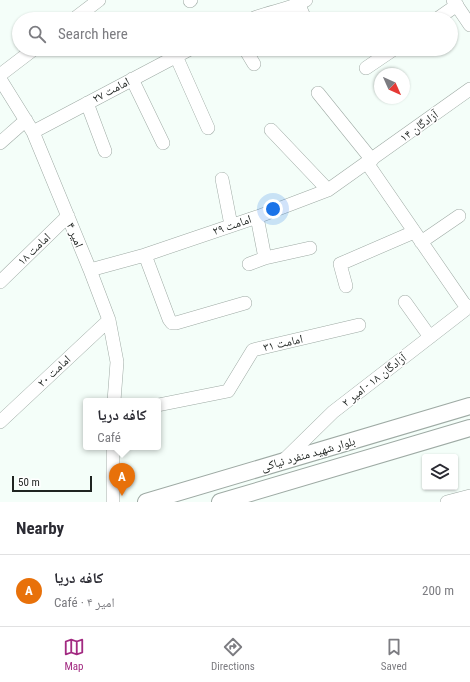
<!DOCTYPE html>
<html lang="en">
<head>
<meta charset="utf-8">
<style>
	:root { --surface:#fff; --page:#f2f2f3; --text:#2b2b33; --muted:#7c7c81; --line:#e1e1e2; --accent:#a22a81 }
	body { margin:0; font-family:"Roboto Condensed","Noto Naskh Arabic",sans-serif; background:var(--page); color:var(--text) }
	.controls { position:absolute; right:12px; bottom:12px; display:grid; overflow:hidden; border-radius:4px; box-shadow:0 1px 3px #0004 }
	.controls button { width:36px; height:36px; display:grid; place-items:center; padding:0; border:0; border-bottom:1px solid var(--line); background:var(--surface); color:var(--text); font:20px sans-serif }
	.compass { position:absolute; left:374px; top:68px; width:36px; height:36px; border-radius:50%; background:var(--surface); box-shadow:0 1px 3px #0004; rotate:135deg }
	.scale { position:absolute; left:12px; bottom:10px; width:80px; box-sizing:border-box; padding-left:4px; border:2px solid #1f2421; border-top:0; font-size:11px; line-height:14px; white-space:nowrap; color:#1f2421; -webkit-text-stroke:3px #fff; paint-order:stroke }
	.you { position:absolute; left:273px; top:209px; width:14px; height:14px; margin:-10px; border:3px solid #fff; border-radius:50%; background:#1a73e8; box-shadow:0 0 0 6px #1a73e833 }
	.badge { display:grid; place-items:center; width:26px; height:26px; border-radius:50%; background:var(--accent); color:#fff; font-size:13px; font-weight:700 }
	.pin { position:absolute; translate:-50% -33px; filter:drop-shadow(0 1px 2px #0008) }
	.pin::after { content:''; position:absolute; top:21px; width:14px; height:12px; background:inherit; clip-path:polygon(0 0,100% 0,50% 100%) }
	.popup { position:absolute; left:83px; top:398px; width:78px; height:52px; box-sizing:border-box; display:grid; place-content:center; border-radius:4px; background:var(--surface); filter:drop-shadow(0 1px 3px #0005); font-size:13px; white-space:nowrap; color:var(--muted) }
	.popup b { font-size:15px; color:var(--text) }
	.popup::after { content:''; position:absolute; left:50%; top:100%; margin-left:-8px; border:8px solid transparent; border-top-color:var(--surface) }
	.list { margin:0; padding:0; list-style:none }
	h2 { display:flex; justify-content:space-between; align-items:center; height:52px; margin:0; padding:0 16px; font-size:17px }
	h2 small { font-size:13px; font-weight:400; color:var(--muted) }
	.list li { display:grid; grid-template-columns:26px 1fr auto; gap:12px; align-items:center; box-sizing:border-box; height:72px; padding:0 16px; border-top:1px solid var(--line) }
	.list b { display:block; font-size:15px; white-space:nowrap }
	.list p { margin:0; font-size:13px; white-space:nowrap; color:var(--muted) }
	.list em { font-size:13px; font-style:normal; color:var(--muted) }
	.icon { flex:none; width:22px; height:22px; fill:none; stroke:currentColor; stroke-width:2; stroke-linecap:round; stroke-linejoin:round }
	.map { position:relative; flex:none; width:470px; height:502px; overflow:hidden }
	.search { position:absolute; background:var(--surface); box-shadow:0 1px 3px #0004; left:12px; right:12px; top:12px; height:44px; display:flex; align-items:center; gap:10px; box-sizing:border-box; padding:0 14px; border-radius:22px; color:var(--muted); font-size:15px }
	.sheet { height:124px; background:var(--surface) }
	nav { display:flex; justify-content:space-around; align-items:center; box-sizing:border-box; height:56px; border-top:1px solid var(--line); background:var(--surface); font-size:11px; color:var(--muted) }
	nav a { display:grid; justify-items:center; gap:2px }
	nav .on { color:var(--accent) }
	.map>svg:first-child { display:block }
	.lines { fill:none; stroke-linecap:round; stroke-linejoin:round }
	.minor-casing { stroke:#9eaaa4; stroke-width:14 }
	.major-casing { stroke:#9eaaa4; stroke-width:18 }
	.minor { stroke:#fff; stroke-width:13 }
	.major { stroke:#fff; stroke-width:16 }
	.labels { text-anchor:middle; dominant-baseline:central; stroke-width:3; stroke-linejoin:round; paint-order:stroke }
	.street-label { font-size:12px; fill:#1f2421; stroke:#fff }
</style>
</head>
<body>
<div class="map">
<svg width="470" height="502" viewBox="0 0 470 502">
	<rect width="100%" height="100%" fill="#f4fef9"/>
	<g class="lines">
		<defs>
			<path id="minor" d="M 453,0 L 470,25
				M 190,1 L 191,0
				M 299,5 L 305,19
				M 74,19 L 99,0
				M 252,19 C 269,11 290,10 306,0
				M 437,19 L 457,5
				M 170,49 L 176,56 L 208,128
				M 245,49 L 254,64
				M 366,68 L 394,49
				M 0,75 L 34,49
				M 0,79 L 33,132 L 90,270 L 109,320 L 117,362 L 114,401
				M 132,79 L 163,143
				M 318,93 L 372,160
				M 87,103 L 105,151
				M 271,130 L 328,190
				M 33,132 L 190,49
				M 0,143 L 26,120
				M 367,163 L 467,308
				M 222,179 L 231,225
				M 257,217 L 265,258
				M 421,242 L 459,216
				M 145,255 L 169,319 L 172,323 L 176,323 L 245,303
				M 249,264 L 265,258 L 310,248
				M 90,270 L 145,255 L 257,217 L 328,190 L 470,89
				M 0,282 L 68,216
				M 346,286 L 340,264 L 414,232
				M 405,302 L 430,337
				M 158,405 L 228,391 L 253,350 L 359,325
				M 0,422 L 109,320
				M 113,447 L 113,502
				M 283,461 L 333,412 L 470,306
				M 447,502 L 470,496"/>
			<path id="major" d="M 146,502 L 470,406
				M 220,502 L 470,428"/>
		</defs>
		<!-- minor casing -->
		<use href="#minor" class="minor-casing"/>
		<!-- major casing -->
		<use href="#major" class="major-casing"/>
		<!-- minor -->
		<use href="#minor" class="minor"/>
		<!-- major -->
		<use href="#major" class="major"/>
	</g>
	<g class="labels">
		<!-- street labels -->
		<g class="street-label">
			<text transform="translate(111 90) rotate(-28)">امامت ۲۷</text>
			<text transform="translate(419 126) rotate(-36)">آزادگان ۱۴</text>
			<text transform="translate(232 225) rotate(-19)">امامت ۲۹</text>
			<text transform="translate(75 235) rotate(68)">امیر ۴</text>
			<text transform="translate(34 249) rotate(-44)">امامت ۱۸</text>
			<text transform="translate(283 343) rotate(-13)">امامت ۳۱</text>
			<text transform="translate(54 371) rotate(-43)">امامت ۲۰</text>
			<text transform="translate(374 380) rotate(-38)">آزادگان ۱۸ - امیر ۲</text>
			<text transform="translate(308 454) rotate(-16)">بلوار شهید منفرد نیاکی</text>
		</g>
	</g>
</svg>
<div class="controls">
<button><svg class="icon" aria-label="layers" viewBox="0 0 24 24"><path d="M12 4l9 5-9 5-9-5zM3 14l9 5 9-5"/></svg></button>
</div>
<svg class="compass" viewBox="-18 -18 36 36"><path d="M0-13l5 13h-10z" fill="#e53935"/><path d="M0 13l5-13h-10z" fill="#7c7c81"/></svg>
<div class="scale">50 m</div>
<div class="you"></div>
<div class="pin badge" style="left:122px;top:496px;background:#e8710a">A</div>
<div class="popup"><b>کافه دریا</b>Café</div>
<div class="search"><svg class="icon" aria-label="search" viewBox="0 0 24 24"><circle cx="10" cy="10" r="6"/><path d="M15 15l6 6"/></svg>Search here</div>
</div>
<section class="sheet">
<h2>Nearby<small></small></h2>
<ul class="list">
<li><span class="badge" style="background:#e8710a">A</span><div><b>کافه دریا</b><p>Café · امیر ۴</p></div><em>200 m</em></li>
</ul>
</section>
<nav>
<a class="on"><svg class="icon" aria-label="map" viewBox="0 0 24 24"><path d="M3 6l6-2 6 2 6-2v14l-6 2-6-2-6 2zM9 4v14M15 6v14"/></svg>Map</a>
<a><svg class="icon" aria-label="directions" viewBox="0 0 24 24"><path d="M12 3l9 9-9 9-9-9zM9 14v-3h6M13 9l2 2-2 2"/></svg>Directions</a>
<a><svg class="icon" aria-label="saved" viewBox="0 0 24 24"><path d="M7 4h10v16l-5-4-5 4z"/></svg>Saved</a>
</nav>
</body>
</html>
